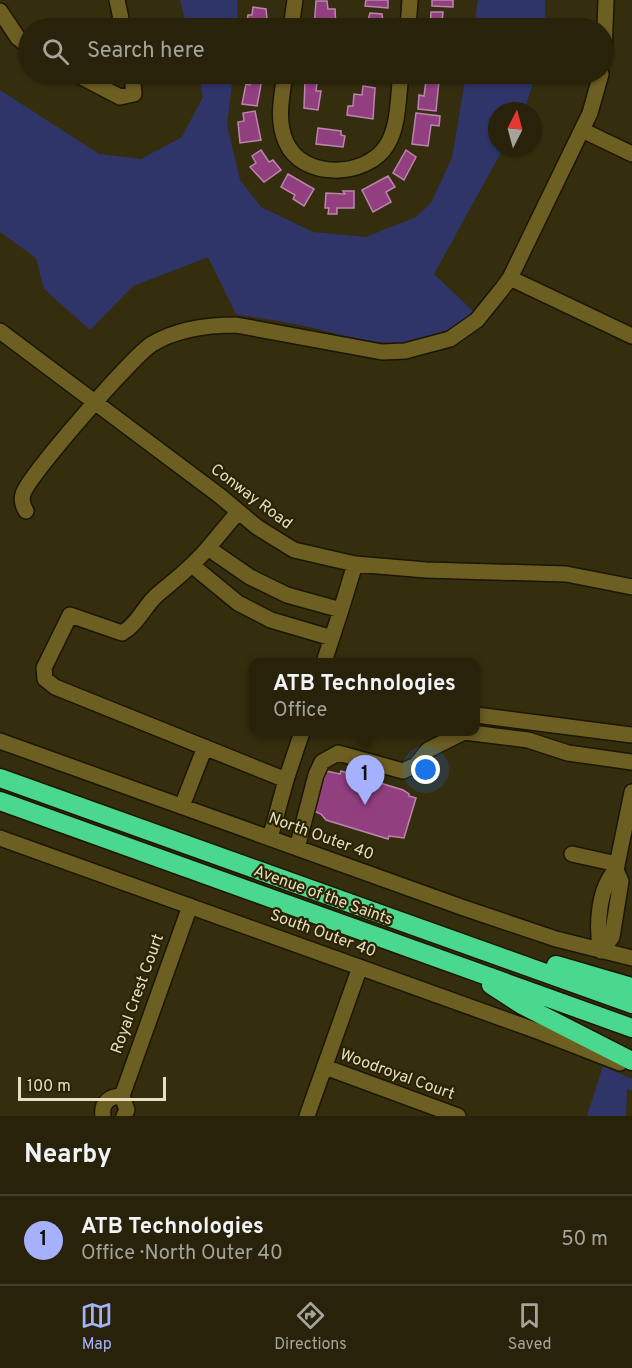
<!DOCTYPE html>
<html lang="en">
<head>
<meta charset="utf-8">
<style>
	:root { --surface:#28220a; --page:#302a13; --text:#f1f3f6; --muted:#a5a49c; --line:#443f2b; --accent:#a5b1fc }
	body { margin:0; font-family:Overpass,sans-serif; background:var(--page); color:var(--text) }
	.compass { position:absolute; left:488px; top:102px; width:54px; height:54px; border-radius:50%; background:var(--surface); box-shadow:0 2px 4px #0004; rotate:6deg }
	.scale { position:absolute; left:18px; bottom:15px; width:148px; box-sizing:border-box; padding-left:6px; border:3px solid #e6dfc1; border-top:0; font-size:16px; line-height:21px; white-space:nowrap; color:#e6dfc1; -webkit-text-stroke:4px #2b2404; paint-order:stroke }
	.you { position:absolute; left:426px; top:770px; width:21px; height:21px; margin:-15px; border:4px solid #fff; border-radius:50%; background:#1a73e8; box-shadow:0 0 0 9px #1a73e833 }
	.badge { display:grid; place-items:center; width:39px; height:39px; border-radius:50%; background:var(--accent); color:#111; font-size:20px; font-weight:700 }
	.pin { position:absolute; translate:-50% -50px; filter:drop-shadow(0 2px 3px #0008) }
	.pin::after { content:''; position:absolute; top:32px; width:21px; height:18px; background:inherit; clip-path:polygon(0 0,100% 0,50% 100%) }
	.popup { position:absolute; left:249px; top:658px; width:231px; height:78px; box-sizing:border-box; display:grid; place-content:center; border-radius:12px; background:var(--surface); filter:drop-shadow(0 2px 4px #0005); font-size:20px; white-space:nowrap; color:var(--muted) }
	.popup b { font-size:22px; color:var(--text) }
	.popup::after { content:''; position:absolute; left:50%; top:100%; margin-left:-12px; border:12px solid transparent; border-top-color:var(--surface) }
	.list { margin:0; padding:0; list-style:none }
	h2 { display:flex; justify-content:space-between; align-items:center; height:78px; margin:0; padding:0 24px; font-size:26px }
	h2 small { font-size:20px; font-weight:400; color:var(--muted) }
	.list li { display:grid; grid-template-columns:39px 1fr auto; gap:18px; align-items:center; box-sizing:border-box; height:90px; padding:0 24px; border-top:2px solid var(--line) }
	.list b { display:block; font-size:22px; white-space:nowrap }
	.list p { margin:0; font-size:20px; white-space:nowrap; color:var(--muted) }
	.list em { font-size:20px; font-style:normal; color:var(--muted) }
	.icon { flex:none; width:33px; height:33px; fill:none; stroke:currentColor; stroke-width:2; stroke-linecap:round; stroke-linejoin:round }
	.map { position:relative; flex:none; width:632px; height:1116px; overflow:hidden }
	.search { position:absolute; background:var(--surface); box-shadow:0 2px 4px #0004; left:18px; right:18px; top:18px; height:66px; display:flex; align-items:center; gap:15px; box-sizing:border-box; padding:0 21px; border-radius:33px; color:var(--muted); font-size:22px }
	.sheet { height:168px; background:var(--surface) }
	nav { display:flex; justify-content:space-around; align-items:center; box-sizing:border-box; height:84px; border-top:2px solid var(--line); background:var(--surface); font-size:16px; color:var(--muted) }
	nav a { display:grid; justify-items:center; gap:3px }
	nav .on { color:var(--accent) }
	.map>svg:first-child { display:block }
	.green { fill:#303569 }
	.building { fill:#923f80; stroke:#bb86ad; stroke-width:1.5 }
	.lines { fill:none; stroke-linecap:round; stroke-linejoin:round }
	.minor-casing { stroke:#1b1604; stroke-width:18 }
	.highway-casing { stroke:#1b1604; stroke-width:21 }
	.minor { stroke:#6d5f22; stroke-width:15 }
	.highway { stroke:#4ad78e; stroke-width:18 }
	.labels { text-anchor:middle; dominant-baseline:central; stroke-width:4.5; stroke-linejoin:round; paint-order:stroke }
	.street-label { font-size:16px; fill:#e6dfc1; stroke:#2b2404 }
</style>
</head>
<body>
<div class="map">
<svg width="632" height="1116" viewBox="0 0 632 1116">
	<rect width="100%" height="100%" fill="#352e0e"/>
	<!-- green -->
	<path class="green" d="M 180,0 L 237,0 L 238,28 L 187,28 Z
		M 478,0 L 545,0 L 545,28 L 474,28 Z
		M 198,74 L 233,74 L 227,125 L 240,180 L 261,207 L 313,232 L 366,237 L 416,217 L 431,203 L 452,158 L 466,74 L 536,74 L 524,111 L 497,111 L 497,147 L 504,147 L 434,274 L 475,313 C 466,320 456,330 445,335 C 397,353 352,337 305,326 C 282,321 259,318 236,314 L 208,257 L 133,286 L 90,330 L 44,289 L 36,258 L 0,232 L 0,90 L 99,154 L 141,159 L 182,137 L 203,97 Z
		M 603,1066 L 632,1079 L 632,1091 L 627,1089 L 626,1116 L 587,1116 Z"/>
	<!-- building -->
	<path class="building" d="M 366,0 L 388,0 L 388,8 L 365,6 Z
		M 432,0 L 453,0 L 453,7 L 432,6 Z
		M 316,1 L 327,1 L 328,9 L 335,9 L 336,28 L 314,28 Z
		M 253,7 L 266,9 L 268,28 L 246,28 L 248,15 L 252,15 Z
		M 431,12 L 443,12 L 442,22 L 447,22 L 447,28 L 430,28 Z
		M 370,13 L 382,14 L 384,28 L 366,28 Z
		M 358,74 L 379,74 L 378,83 L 357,79 Z
		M 423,74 L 442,74 L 441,79 L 423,76 Z
		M 251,77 L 262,79 L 257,106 L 242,104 L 246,84 L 250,85 Z
		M 426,80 L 439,81 L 436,111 L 418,109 L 419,95 L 424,96 Z
		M 305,81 L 317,83 L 316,91 L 321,91 L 318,110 L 304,108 Z
		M 363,86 L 375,88 L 373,119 L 347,115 L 348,106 L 353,106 L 354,94 L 362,95 Z
		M 255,111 L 261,140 L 240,143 L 238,122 L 244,121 L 243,113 Z
		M 416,113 L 440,116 L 439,126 L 431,125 L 428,146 L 412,144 Z
		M 318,128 L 341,131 L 341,135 L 345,136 L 343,147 L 316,144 Z
		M 261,150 L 269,162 L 273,160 L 281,170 L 264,182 L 250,167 L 256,163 L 252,156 Z
		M 406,150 L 416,157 L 404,180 L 393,173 Z
		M 288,174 L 314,189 L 304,206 L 293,199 L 295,195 L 281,187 Z
		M 388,176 L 395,187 L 386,192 L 391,202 L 373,212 L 362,190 Z
		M 343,191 L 354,191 L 354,208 L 337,208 L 337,214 L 328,214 L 329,208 L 325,208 L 326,193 L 345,194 Z
		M 326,771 L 340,774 L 341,771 L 403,790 L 409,794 L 409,796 L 416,798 L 404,838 L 389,836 L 388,839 L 326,820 L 321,814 L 314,811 Z"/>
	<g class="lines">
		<defs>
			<path id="minor" d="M 117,0 L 123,28
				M 0,11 L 18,38 L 28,46
				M 291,28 L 295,0
				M 408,28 L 410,0
				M 604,54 L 606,0
				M 76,74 L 120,97 L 134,94 L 132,74
				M 285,74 C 282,96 276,120 286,142 C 302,180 367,178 387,145 C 399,126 398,96 401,74
				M 582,130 L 632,154
				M 510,278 L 632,336
				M 0,331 L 220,496 L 257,527 L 294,550 L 355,564 L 426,570 L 566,574 L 632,587
				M 26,511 C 23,506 21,500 23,494 C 28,476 134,355 152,344 C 177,329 207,325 236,325 L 382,352 L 405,351 L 450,339 L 477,320 L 502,289 L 510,278 L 590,113 L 601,74
				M 238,512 L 208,548 L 250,577 L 287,595 L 341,610 L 355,564
				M 208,548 C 191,568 177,578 158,594 C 144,606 139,623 122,633 L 70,615 L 44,668 L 45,679 L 55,687 L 286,780 L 302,732
				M 193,566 L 238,603 L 271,620 L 332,638
				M 324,662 L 341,610
				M 476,715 L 632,735
				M 464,732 L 528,740 L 568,753 L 632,762
				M 0,741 L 464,908 L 556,939 L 632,958
				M 182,806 L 205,747
				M 0,838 L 540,1032 L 620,1063
				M 270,838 L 286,780
				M 297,848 L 316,775 L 322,762 L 338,753 L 403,771 L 416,765 L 428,750 L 464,732
				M 572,854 L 617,864
				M 616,870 L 621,881 L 612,937 L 601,951 C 596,927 598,888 616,870 Z
				M 616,870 L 632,792
				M 325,1067 L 458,1116
				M 103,1116 C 101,1103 109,1096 122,1096
				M 124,1116 L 127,1110 L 122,1096 L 190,906
				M 307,1116 L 360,967"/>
			<path id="highway" d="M 0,778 L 632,1004
				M 0,801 L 632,1028
				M 556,965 L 632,987
				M 491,985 L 522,1005 L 632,1061"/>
		</defs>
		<!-- minor casing -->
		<use href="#minor" class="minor-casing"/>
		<!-- highway casing -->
		<use href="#highway" class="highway-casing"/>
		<!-- minor -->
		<use href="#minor" class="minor"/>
		<!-- highway -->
		<use href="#highway" class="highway"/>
	</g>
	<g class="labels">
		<!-- street labels -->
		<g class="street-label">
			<text transform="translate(251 497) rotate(37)">Conway Road</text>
			<text transform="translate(321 837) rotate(20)">North Outer 40</text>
			<text transform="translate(323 896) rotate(20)">Avenue of the Saints</text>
			<text transform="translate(323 934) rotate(20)">South Outer 40</text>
			<text transform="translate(138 994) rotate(-70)">Royal Crest Court</text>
			<text transform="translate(397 1075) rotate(20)">Woodroyal Court</text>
		</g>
	</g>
</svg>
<svg class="compass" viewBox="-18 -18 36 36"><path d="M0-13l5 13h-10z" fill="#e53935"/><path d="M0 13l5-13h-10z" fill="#a5a49c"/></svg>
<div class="scale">100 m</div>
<div class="you"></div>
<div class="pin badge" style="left:365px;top:805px">1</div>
<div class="popup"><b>ATB Technologies</b>Office</div>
<div class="search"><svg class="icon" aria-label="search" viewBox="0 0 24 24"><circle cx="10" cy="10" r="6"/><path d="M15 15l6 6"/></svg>Search here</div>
</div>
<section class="sheet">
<h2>Nearby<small></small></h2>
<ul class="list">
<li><span class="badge">1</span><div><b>ATB Technologies</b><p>Office · North Outer 40</p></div><em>50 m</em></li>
</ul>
</section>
<nav>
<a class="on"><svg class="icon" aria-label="map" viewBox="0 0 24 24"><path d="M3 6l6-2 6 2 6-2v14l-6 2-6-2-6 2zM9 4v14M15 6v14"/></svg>Map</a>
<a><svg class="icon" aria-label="directions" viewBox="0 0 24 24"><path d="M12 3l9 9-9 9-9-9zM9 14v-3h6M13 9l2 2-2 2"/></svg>Directions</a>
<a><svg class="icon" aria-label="saved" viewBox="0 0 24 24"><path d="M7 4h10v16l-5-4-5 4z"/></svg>Saved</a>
</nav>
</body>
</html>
